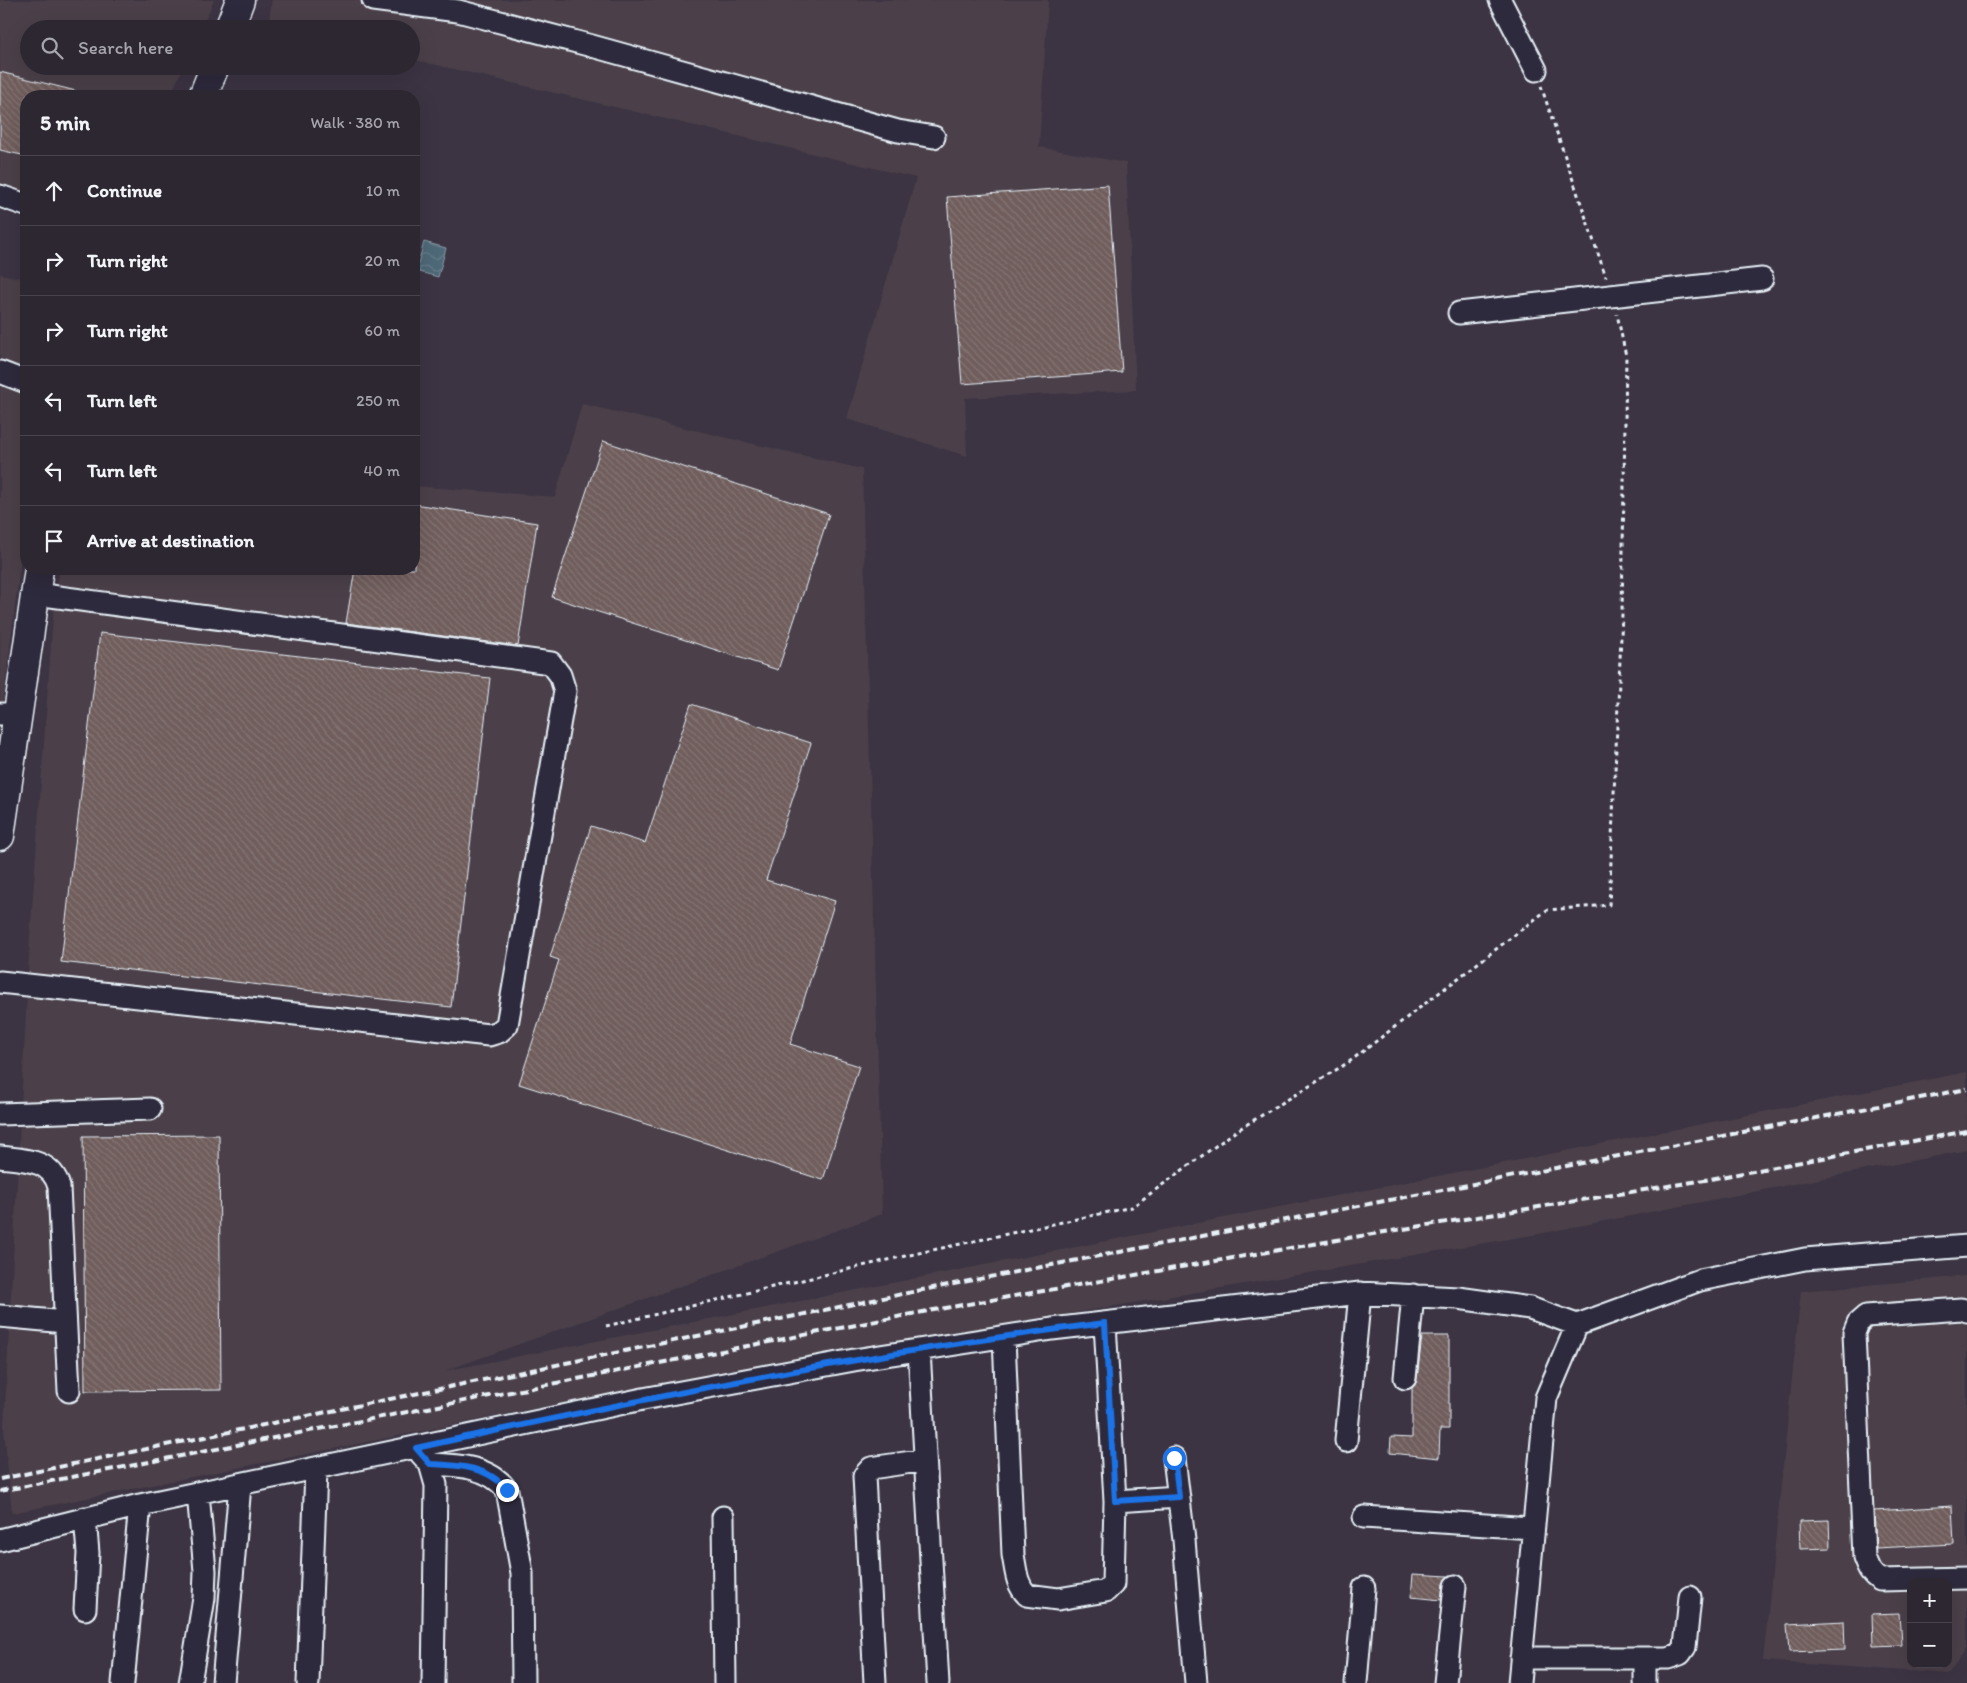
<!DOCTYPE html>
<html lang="en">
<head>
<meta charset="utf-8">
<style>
	:root { --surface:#2d2732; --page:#352f3a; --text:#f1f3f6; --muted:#a7a5ac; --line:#48444d }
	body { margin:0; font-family:Itim,sans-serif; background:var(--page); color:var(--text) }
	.controls { position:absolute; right:15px; bottom:15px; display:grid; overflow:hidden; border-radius:10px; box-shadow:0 5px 20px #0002 }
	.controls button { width:45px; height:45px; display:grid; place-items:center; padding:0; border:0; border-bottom:1px solid var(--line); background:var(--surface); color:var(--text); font:25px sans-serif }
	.stop { position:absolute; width:15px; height:15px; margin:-11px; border:4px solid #1a73e8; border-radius:50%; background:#fff }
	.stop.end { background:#1a73e8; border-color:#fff; box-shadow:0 1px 5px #0008 }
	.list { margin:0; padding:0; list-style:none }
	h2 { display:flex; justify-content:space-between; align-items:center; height:65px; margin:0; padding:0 20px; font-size:21px }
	h2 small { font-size:16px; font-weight:400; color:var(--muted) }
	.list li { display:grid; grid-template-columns:32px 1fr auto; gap:15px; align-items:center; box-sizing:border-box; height:70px; padding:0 20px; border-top:1px solid var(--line) }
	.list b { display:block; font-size:19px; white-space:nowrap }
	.list em { font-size:16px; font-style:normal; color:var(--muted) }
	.icon { flex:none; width:28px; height:28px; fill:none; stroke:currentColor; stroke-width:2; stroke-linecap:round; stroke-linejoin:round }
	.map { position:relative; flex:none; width:1967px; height:1683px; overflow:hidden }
	.search { position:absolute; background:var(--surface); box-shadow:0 5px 20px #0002; left:20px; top:20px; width:400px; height:55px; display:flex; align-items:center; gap:12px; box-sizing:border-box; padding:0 18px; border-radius:28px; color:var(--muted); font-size:19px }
	.panel { position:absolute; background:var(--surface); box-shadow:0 5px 20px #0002; left:20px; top:90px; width:400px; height:485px; border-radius:20px }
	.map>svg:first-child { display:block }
	.built { fill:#4b404a; fill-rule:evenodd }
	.water { fill:url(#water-waves); stroke:#8c9eab }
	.building { fill:url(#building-back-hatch); stroke:#e8f1f8 }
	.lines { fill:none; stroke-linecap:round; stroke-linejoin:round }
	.minor-casing { stroke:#e8f1f8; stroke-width:25 }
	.highway-casing { stroke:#e8f1f8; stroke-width:31 }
	.path { stroke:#e8f1f8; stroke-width:3; stroke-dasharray:4 4; stroke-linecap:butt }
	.minor { stroke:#2f2a3d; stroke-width:21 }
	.highway { stroke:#2f2a3d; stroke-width:28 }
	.rail { stroke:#e8f1f8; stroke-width:4; stroke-dasharray:8 4; stroke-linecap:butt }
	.route { stroke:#1a73e8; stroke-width:6 }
</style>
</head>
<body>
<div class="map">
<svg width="1967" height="1683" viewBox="0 0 1967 1683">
	<defs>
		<pattern id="water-waves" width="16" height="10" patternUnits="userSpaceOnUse" patternTransform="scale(1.25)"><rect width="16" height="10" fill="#4e6777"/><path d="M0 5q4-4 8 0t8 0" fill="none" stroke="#687d8b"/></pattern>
		<pattern id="building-back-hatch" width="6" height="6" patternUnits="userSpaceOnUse" patternTransform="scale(1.25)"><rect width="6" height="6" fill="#6f5d5c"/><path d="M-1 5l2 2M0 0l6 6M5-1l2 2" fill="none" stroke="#847574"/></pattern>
	</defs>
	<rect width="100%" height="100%" fill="#3c3443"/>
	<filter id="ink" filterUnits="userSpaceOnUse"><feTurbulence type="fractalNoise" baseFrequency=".02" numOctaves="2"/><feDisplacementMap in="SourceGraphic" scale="10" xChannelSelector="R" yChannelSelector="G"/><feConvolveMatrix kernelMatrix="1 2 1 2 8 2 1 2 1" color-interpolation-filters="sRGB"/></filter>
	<g filter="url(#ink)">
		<!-- built -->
		<path class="built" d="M 0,0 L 214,0 L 201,29 L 29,29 L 29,66 L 184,66 L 170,96 L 26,96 L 26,216 L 0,209 Z
			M 272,0 L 1048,0 L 1039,147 L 1126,163 L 1136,390 L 965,398 L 967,456 L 847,419 L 916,178 L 411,59 L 411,29 L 284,29 L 268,25 Z
			M 0,274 L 26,279 L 26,518 L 0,726 Z
			M 582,404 L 862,469 L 882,1214 L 444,1371 L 1967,1072 L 1967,1150 L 1538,1234 L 678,1380 L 12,1513 L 4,1428 L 30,938 L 54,603 L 60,569 L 414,569 L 414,486 L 555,497 Z
			M 1967,1276 L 1967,1646 L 1950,1674 L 1763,1661 L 1801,1291 ZM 1911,1582 L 1948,1582 L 1948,1664 L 1911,1664 Z"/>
		<!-- water -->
		<path class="water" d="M 424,242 L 446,248 L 438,277 L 416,271 Z"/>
		<!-- building -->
		<path class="building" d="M 0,72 L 76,91 L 76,96 L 26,96 L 26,156 L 0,150 Z
			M 1108,185 L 1122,372 L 962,384 L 947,197 Z
			M 603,441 L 829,514 L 778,670 L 552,597 Z
			M 414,504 L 537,523 L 518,646 L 346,623 L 355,569 L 414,569 Z
			M 100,633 L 490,678 L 451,1007 L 61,962 Z
			M 691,704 L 811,743 L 766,880 L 835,901 L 790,1044 L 859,1066 L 823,1180 L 519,1084 L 559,960 L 550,957 L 591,826 L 645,843 Z
			M 219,1135 L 221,1390 L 85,1391 L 83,1136 Z
			M 1422,1336 L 1449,1336 L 1449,1429 L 1440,1429 L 1439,1458 L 1390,1453 L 1391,1437 L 1412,1438 L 1412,1388 L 1417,1379 Z
			M 1952,1506 L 1954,1544 L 1876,1548 L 1874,1511 Z
			M 1829,1520 L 1830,1548 L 1800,1549 L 1799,1521 Z
			M 1413,1574 L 1448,1576 L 1443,1584 L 1441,1600 L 1411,1597 Z
			M 1899,1613 L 1901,1645 L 1873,1646 L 1872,1614 Z
			M 1844,1621 L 1845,1650 L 1789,1652 L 1787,1624 Z"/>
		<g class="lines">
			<defs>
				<path id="minor" d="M 373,0 L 458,11 L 592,46 L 898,131 L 934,137
					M 1500,0 L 1536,70
					M 0,196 L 26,205
					M 1459,313 L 1762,279
					M 0,372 L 26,382
					M 0,714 L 16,714
					M 0,982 L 489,1035 L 499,1032 L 507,1025 L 565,691 L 560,675 L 551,663 L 36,594
					M 0,1114 L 150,1109
					M 0,1157 C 24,1160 52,1159 59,1187 L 69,1391
					M 1967,1311 L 1961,1309 L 1866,1316 L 1858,1323 L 1854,1333 L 1864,1557 C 1868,1567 1870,1574 1880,1580 L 1967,1578
					M 0,1316 L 65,1322
					M 1004,1337 L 1013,1555 C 1016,1570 1016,1584 1027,1595 L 1058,1599 L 1106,1591 L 1113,1584 L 1115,1501 L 1105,1323
					M 919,1350 L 938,1683
					M 1405,1378 L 1413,1295
					M 1346,1441 L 1360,1293
					M 421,1454 L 430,1464 L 436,1485 L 433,1683
					M 1174,1458 L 1184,1540 L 1196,1683
					M 430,1464 C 456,1465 489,1466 507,1490 L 522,1573 L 523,1683
					M 1115,1501 L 1179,1497
					M 723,1517 L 725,1683
					M 1364,1517 L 1533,1528
					M 85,1518 L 88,1553 L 85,1609
					M 0,1540 L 140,1505 L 643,1399 L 854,1360 L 1052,1329 L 1360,1293 L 1458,1298 L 1530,1308 L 1577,1325 L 1700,1280 L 1805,1259 L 1967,1246
					M 1521,1658 L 1668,1658 L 1680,1654 L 1685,1647 L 1690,1597
					M 1645,1658 L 1645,1683
					M 123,1683 L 140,1505
					M 190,1683 L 204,1598 L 205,1571 L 198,1493
					M 223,1683 L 240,1485
					M 308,1683 L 316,1470
					M 875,1683 L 864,1476 L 871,1468 L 925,1460
					M 1356,1683 L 1364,1588
					M 1445,1683 L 1455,1586
					M 1519,1683 L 1546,1398 L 1577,1325"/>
				<path id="highway" d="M 229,29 L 240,0
					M 203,96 L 215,66
					M 0,836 L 39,569"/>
			</defs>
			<!-- minor casing -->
			<use href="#minor" class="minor-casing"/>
			<!-- highway casing -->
			<use href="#highway" class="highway-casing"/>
			<!-- path -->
			<path class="path" d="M 1541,86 L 1606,277
				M 606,1326 L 905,1256 L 1132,1207 L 1236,1131 L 1349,1062 L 1547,910 L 1609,905 L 1622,614 L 1626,356 L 1617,314"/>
			<!-- minor -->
			<use href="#minor" class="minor"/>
			<!-- highway -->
			<use href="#highway" class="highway"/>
			<!-- rail -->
			<path class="rail" d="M 0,1479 L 922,1290 L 1967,1089
				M 0,1491 L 928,1311 L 1348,1238 L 1705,1180 L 1967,1131"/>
		</g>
	</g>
	<g class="lines" filter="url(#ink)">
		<!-- route -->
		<path class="route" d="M 507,1490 C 489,1466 456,1465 430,1464 L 416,1448 C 644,1398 873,1352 1105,1323 L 1115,1501 L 1179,1497 L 1174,1458"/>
	</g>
</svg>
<div class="controls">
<button>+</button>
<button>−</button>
</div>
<div class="stop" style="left:1174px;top:1458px"></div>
<div class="stop end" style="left:507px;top:1490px"></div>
<div class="search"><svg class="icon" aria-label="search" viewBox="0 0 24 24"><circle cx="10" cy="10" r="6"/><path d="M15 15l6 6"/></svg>Search here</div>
<section class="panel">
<h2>5 min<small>Walk · 380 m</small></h2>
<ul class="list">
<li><svg class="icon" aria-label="ahead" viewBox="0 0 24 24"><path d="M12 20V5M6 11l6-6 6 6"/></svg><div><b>Continue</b></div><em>10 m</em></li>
<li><svg class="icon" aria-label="right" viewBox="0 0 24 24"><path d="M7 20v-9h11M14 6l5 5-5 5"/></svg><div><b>Turn right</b></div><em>20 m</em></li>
<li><svg class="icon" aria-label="right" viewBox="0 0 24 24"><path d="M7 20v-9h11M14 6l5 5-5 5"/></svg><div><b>Turn right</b></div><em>60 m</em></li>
<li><svg class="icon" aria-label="left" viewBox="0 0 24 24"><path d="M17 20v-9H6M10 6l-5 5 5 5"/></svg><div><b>Turn left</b></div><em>250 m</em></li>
<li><svg class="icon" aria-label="left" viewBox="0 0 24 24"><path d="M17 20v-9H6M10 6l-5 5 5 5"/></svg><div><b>Turn left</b></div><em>40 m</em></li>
<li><svg class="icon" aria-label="arrive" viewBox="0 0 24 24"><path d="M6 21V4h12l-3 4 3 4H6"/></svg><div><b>Arrive at destination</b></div></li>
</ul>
</section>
</div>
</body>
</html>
